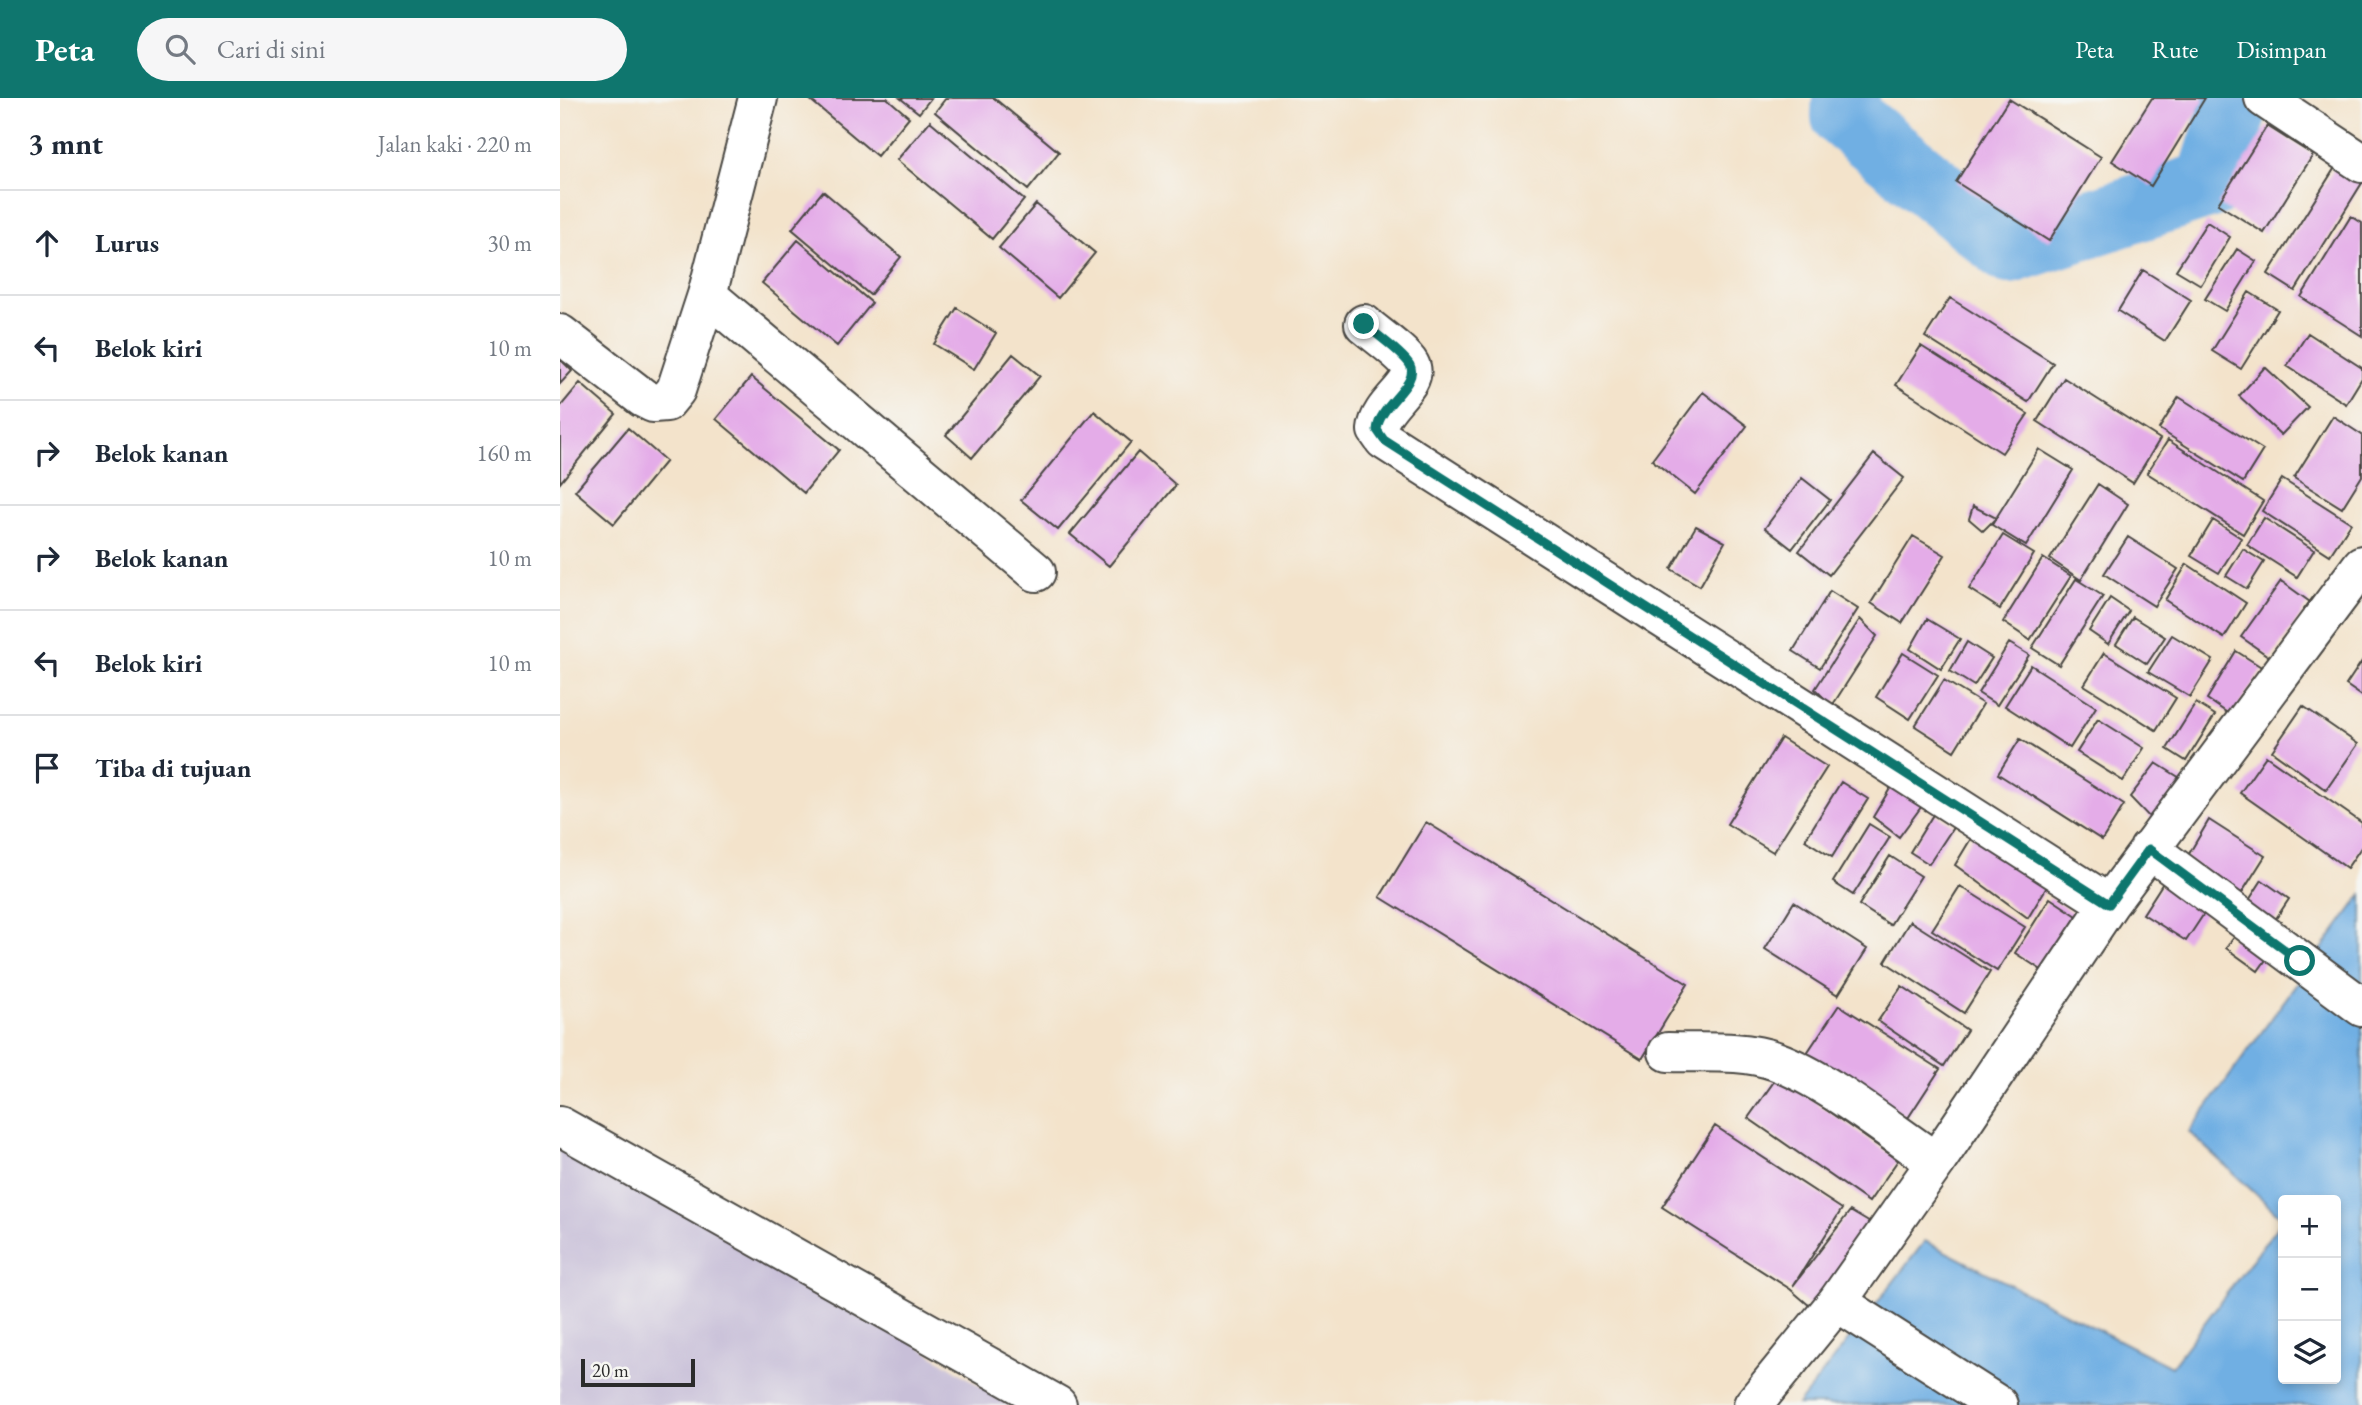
<!DOCTYPE html>
<html lang="id">
<head>
<meta charset="utf-8">
<style>
	:root { --surface:#fff; --page:#f6f6f7; --text:#1f2937; --muted:#747a83; --line:#e0e1e3; --accent:#0f766e }
	body { margin:0; font-family:"EB Garamond",serif; background:var(--page); color:var(--text) }
	.controls { position:absolute; right:21px; bottom:21px; display:grid; overflow:hidden; border-radius:7px; box-shadow:0 4px 10px #0003 }
	.controls button { width:63px; height:63px; display:grid; place-items:center; padding:0; border:0; border-bottom:2px solid var(--line); background:var(--surface); color:var(--text); font:35px sans-serif }
	.scale { position:absolute; left:21px; bottom:18px; width:114px; box-sizing:border-box; padding-left:7px; border:4px solid #2b2b2b; border-top:0; font-size:19px; line-height:24px; white-space:nowrap; color:#2b2b2b; -webkit-text-stroke:5px #f6f6f2; paint-order:stroke }
	.stop { position:absolute; width:21px; height:21px; margin:-16px; border:5px solid #0f766e; border-radius:50%; background:#fff }
	.stop.end { background:#0f766e; border-color:#fff; box-shadow:0 2px 7px #0008 }
	.list { margin:0; padding:0; list-style:none }
	h2 { display:flex; justify-content:space-between; align-items:center; height:91px; margin:0; padding:0 28px; font-size:30px }
	h2 small { font-size:23px; font-weight:400; color:var(--muted) }
	.list li { display:grid; grid-template-columns:46px 1fr auto; gap:21px; align-items:center; box-sizing:border-box; height:105px; padding:0 28px; border-top:2px solid var(--line) }
	.list b { display:block; font-size:26px; white-space:nowrap }
	.list em { font-size:23px; font-style:normal; color:var(--muted) }
	.icon { flex:none; width:38px; height:38px; fill:none; stroke:currentColor; stroke-width:2; stroke-linecap:round; stroke-linejoin:round }
	.map { position:relative; flex:none; width:1802px; height:1307px; overflow:hidden }
	header { display:flex; align-items:center; gap:42px; box-sizing:border-box; height:98px; padding:0 35px; background:var(--accent); color:#fff }
	header strong { font-size:33px }
	nav { display:flex; gap:38px; margin-inline-start:auto; font-size:24px }
	.search { width:490px; height:63px; background:var(--page); display:flex; align-items:center; gap:18px; box-sizing:border-box; padding:0 24px; border-radius:38px; color:var(--muted); font-size:26px }
	main { display:flex }
	aside { flex:1; background:var(--surface) }
	.map>svg:first-child { display:block }
	.industrial { fill:#c8bfd8 }
	.water { fill:#70afe3; stroke:#4e6d87; stroke-width:2; fill-rule:evenodd }
	.lines { fill:none; stroke-linecap:round; stroke-linejoin:round }
	.river { stroke:#70afe3; stroke-width:68 }
	.building { fill:#e4ace8 }
	.minor-casing { stroke:#494743; stroke-width:42 }
	.minor { stroke:#fff; stroke-width:38 }
	.route { stroke:#0f766e; stroke-width:9 }
</style>
</head>
<body>
<header>
<strong>Peta</strong>
<div class="search"><svg class="icon" aria-label="search" viewBox="0 0 24 24"><circle cx="10" cy="10" r="6"/><path d="M15 15l6 6"/></svg>Cari di sini</div>
<nav><a>Peta</a><a>Rute</a><a>Disimpan</a></nav>
</header>
<main>
<aside>
<h2>3 mnt<small>Jalan kaki · 220 m</small></h2>
<ul class="list">
<li><svg class="icon" aria-label="ahead" viewBox="0 0 24 24"><path d="M12 20V5M6 11l6-6 6 6"/></svg><div><b>Lurus</b></div><em>30 m</em></li>
<li><svg class="icon" aria-label="left" viewBox="0 0 24 24"><path d="M17 20v-9H6M10 6l-5 5 5 5"/></svg><div><b>Belok kiri</b></div><em>10 m</em></li>
<li><svg class="icon" aria-label="right" viewBox="0 0 24 24"><path d="M7 20v-9h11M14 6l5 5-5 5"/></svg><div><b>Belok kanan</b></div><em>160 m</em></li>
<li><svg class="icon" aria-label="right" viewBox="0 0 24 24"><path d="M7 20v-9h11M14 6l5 5-5 5"/></svg><div><b>Belok kanan</b></div><em>10 m</em></li>
<li><svg class="icon" aria-label="left" viewBox="0 0 24 24"><path d="M17 20v-9H6M10 6l-5 5 5 5"/></svg><div><b>Belok kiri</b></div><em>10 m</em></li>
<li><svg class="icon" aria-label="arrive" viewBox="0 0 24 24"><path d="M6 21V4h12l-3 4 3 4H6"/></svg><div><b>Tiba di tujuan</b></div></li>
</ul>
</aside>
<div class="map">
<svg width="1802" height="1307" viewBox="0 0 1802 1307">
	<rect width="100%" height="100%" fill="#f6f6f2"/>
	<filter id="ink" filterUnits="userSpaceOnUse"><feTurbulence type="fractalNoise" baseFrequency=".0143" numOctaves="2"/><feDisplacementMap in="SourceGraphic" scale="14" xChannelSelector="R" yChannelSelector="G"/><feConvolveMatrix kernelMatrix="1 2 1 2 8 2 1 2 1" color-interpolation-filters="sRGB"/></filter>
	<filter id="wash" filterUnits="userSpaceOnUse"><feTurbulence type="fractalNoise" baseFrequency=".00686" numOctaves="4" result="noise"/><feDisplacementMap in="SourceGraphic" scale="28" xChannelSelector="R" yChannelSelector="G"/><feGaussianBlur stdDeviation="1.57" result="paint"/><feColorMatrix in="noise" values="0 0 0 0 0 0 0 0 0 0 0 0 0 0 0 0 0 1.4 0 .05"/><feComposite in="paint" operator="in"/></filter>
	<g filter="url(#wash)">
		<rect width="100%" height="100%" fill="#f3e3cb"/>
		<!-- industrial -->
		<path class="industrial" d="M 0,1015 L 449,1307 L 0,1307 Z"/>
		<!-- water -->
		<path class="water" d="M 1802,796 L 1802,1307 L 1238,1307 L 1365,1143 L 1611,1269 L 1723,1121 L 1629,1034 ZM 1723,1102 L 1776,1102 L 1776,1281 L 1723,1281 Z"/>
		<g class="lines">
			<!-- river -->
			<path class="river" d="M 1286,0 L 1285,18 L 1450,152 L 1650,86 L 1677,0"/>
		</g>
		<g id="blocks">
			<!-- building -->
			<path class="building" d="M 248,0 L 327,0 L 349,19 L 317,58 Z
				M 340,0 L 371,0 L 359,15 Z
				M 386,0 L 434,0 L 499,54 L 468,92 L 375,14 Z
				M 1592,0 L 1645,0 L 1591,88 L 1552,63 Z
				M 1449,1 L 1541,59 L 1489,143 L 1396,84 Z
				M 370,23 L 464,102 L 432,141 L 337,62 Z
				M 1707,28 L 1753,57 L 1704,135 L 1658,106 Z
				M 1776,68 L 1802,85 L 1735,193 L 1708,176 Z
				M 263,93 L 341,159 L 310,197 L 232,131 Z
				M 476,106 L 535,155 L 498,200 L 439,150 Z
				M 1791,118 L 1802,125 L 1802,238 L 1741,199 Z
				M 1647,124 L 1670,139 L 1641,187 L 1616,172 Z
				M 238,142 L 312,205 L 277,248 L 202,185 Z
				M 1677,151 L 1696,163 L 1665,213 L 1645,201 Z
				M 1583,172 L 1631,202 L 1605,243 L 1558,213 Z
				M 1689,194 L 1718,212 L 1681,271 L 1652,253 Z
				M 1390,200 L 1493,265 L 1468,304 L 1365,239 Z
				M 397,210 L 436,235 L 414,271 L 374,246 Z
				M 1748,235 L 1802,270 L 1802,280 L 1786,306 L 1727,268 Z
				M 1361,248 L 1468,316 L 1442,355 L 1336,287 Z
				M 453,256 L 480,278 L 412,360 L 386,337 Z
				M 0,261 L 12,273 L 0,286 Z
				M 1705,269 L 1748,309 L 1721,337 L 1679,298 Z
				M 191,279 L 279,352 L 244,395 L 156,321 Z
				M 1504,280 L 1600,341 L 1573,385 L 1477,323 Z
				M 20,285 L 56,316 L 0,385 L 0,309 Z
				M 1143,294 L 1187,328 L 1135,396 L 1092,362 Z
				M 1619,299 L 1703,352 L 1683,384 L 1599,331 Z
				M 534,313 L 571,344 L 498,432 L 461,402 Z
				M 1773,318 L 1802,337 L 1802,378 L 1782,410 L 1734,380 Z
				M 68,330 L 106,363 L 54,426 L 15,393 Z
				M 1608,342 L 1703,403 L 1683,436 L 1587,375 Z
				M 1479,351 L 1513,372 L 1466,448 L 1432,427 L 1436,420 L 1423,433 L 1409,421 L 1413,408 L 1436,420 Z
				M 578,354 L 616,387 L 549,468 L 510,436 Z
				M 1314,356 L 1344,380 L 1269,477 L 1239,453 Z
				M 1242,380 L 1270,402 L 1232,451 L 1205,430 Z
				M 1722,381 L 1791,425 L 1770,457 L 1702,413 Z
				M 1538,386 L 1568,406 L 1521,482 L 1490,461 Z
				M 1704,420 L 1754,452 L 1737,479 L 1687,447 Z
				M 1653,422 L 1681,440 L 1659,475 L 1631,458 Z
				M 1136,428 L 1165,444 L 1140,488 L 1111,471 Z
				M 1443,437 L 1474,456 L 1440,511 L 1409,491 Z
				M 1353,438 L 1385,457 L 1342,525 L 1311,505 Z
				M 1568,439 L 1618,471 L 1594,508 L 1544,476 Z
				M 1683,451 L 1704,464 L 1687,491 L 1666,478 Z
				M 1483,460 L 1511,478 L 1470,542 L 1443,524 Z
				M 1627,466 L 1686,505 L 1664,540 L 1605,502 Z
				M 1516,481 L 1543,498 L 1499,567 L 1472,550 Z
				M 1721,483 L 1750,504 L 1711,560 L 1681,539 Z
				M 1270,493 L 1298,511 L 1260,570 L 1233,553 Z
				M 1550,500 L 1569,513 L 1548,546 L 1529,533 Z
				M 1573,519 L 1605,539 L 1587,566 L 1556,546 Z
				M 1300,521 L 1317,538 L 1272,608 L 1255,591 Z
				M 1367,521 L 1400,541 L 1381,571 L 1350,551 Z
				M 1612,537 L 1653,562 L 1630,599 L 1588,574 Z
				M 1407,544 L 1432,560 L 1414,588 L 1390,573 Z
				M 1449,545 L 1469,557 L 1437,607 L 1418,595 Z
				M 1676,553 L 1703,570 L 1672,618 L 1647,601 Z
				M 1343,555 L 1378,577 L 1350,621 L 1316,599 Z
				M 1544,555 L 1616,600 L 1596,632 L 1524,587 Z
				M 1802,563 L 1802,598 L 1786,587 Z
				M 1471,567 L 1536,609 L 1510,650 L 1445,608 Z
				M 1384,582 L 1423,606 L 1394,653 L 1355,628 Z
				M 1636,605 L 1655,617 L 1626,663 L 1607,651 Z
				M 1743,608 L 1798,646 L 1766,692 L 1712,653 Z
				M 1538,621 L 1584,650 L 1563,683 L 1517,654 Z
				M 1221,640 L 1267,669 L 1213,754 L 1167,726 Z
				M 1460,641 L 1564,707 L 1542,742 L 1438,676 Z
				M 1706,658 L 1802,725 L 1802,748 L 1787,770 L 1680,695 Z
				M 1596,665 L 1625,683 L 1594,724 L 1570,699 Z
				M 1281,684 L 1308,701 L 1272,759 L 1245,742 Z
				M 1334,684 L 1364,705 L 1339,739 L 1313,719 Z
				M 1374,715 L 1394,728 L 1369,766 L 1350,754 Z
				M 1649,722 L 1705,758 L 1681,796 L 1626,761 Z
				M 866,724 L 1128,886 L 1082,961 L 820,799 Z
				M 1309,726 L 1330,739 L 1293,797 L 1273,784 Z
				M 1415,734 L 1488,787 L 1468,820 L 1395,767 Z
				M 1330,758 L 1361,778 L 1330,827 L 1299,807 Z
				M 1610,774 L 1653,802 L 1626,843 L 1583,816 Z
				M 1702,782 L 1729,801 L 1711,828 L 1684,810 Z
				M 1400,788 L 1465,829 L 1437,873 L 1372,832 Z
				M 1490,800 L 1517,818 L 1483,873 L 1455,855 Z
				M 1234,804 L 1307,851 L 1278,897 L 1205,851 Z
				M 1350,823 L 1430,874 L 1404,915 L 1325,864 Z
				M 1678,834 L 1710,856 L 1698,873 L 1666,850 Z
				M 1342,888 L 1407,932 L 1384,968 L 1318,923 Z
				M 1279,907 L 1380,971 L 1348,1020 L 1247,955 Z
				M 1218,978 L 1338,1062 L 1309,1104 L 1188,1020 Z
				M 1155,1028 L 1282,1111 L 1233,1188 L 1290,1113 L 1317,1129 L 1258,1215 L 1230,1191 L 1102,1109 Z"/>
		</g>
	</g>
	<g filter="url(#ink)">
		<use href="#blocks" fill-opacity="0" stroke="#494743" stroke-width="2"/>
		<g class="lines">
			<defs>
				<path id="minor" d="M 1704,0 L 1802,65
					M 147,197 L 476,474
					M 804,226 C 815,236 843,255 850,267 C 860,286 819,306 817,332 L 824,342 L 1549,806
					M 0,236 L 83,300 L 93,305 L 106,304 L 116,292 L 147,197 L 198,0
					M 1589,751 L 1802,909
					M 1108,954 C 1142,955 1183,951 1216,963 C 1266,981 1330,1033 1376,1064
					M 0,1028 L 497,1307
					M 1277,1204 L 1438,1307
					M 1193,1307 L 1277,1204 L 1376,1064 L 1549,806 L 1802,467"/>
			</defs>
			<!-- minor casing -->
			<use href="#minor" class="minor-casing"/>
			<!-- minor -->
			<use href="#minor" class="minor"/>
		</g>
	</g>
	<g class="lines" filter="url(#ink)">
		<!-- route -->
		<path class="route" d="M 804,226 C 816,236 843,255 850,267 C 860,286 819,307 817,332 L 824,342 L 1549,806 L 1589,751 L 1740,863"/>
	</g>
</svg>
<div class="controls">
<button>+</button>
<button>−</button>
<button><svg class="icon" aria-label="layers" viewBox="0 0 24 24"><path d="M12 4l9 5-9 5-9-5zM3 14l9 5 9-5"/></svg></button>
</div>
<div class="scale">20 m</div>
<div class="stop" style="left:1740px;top:863px"></div>
<div class="stop end" style="left:804px;top:226px"></div>
</div>
</main>
</body>
</html>
